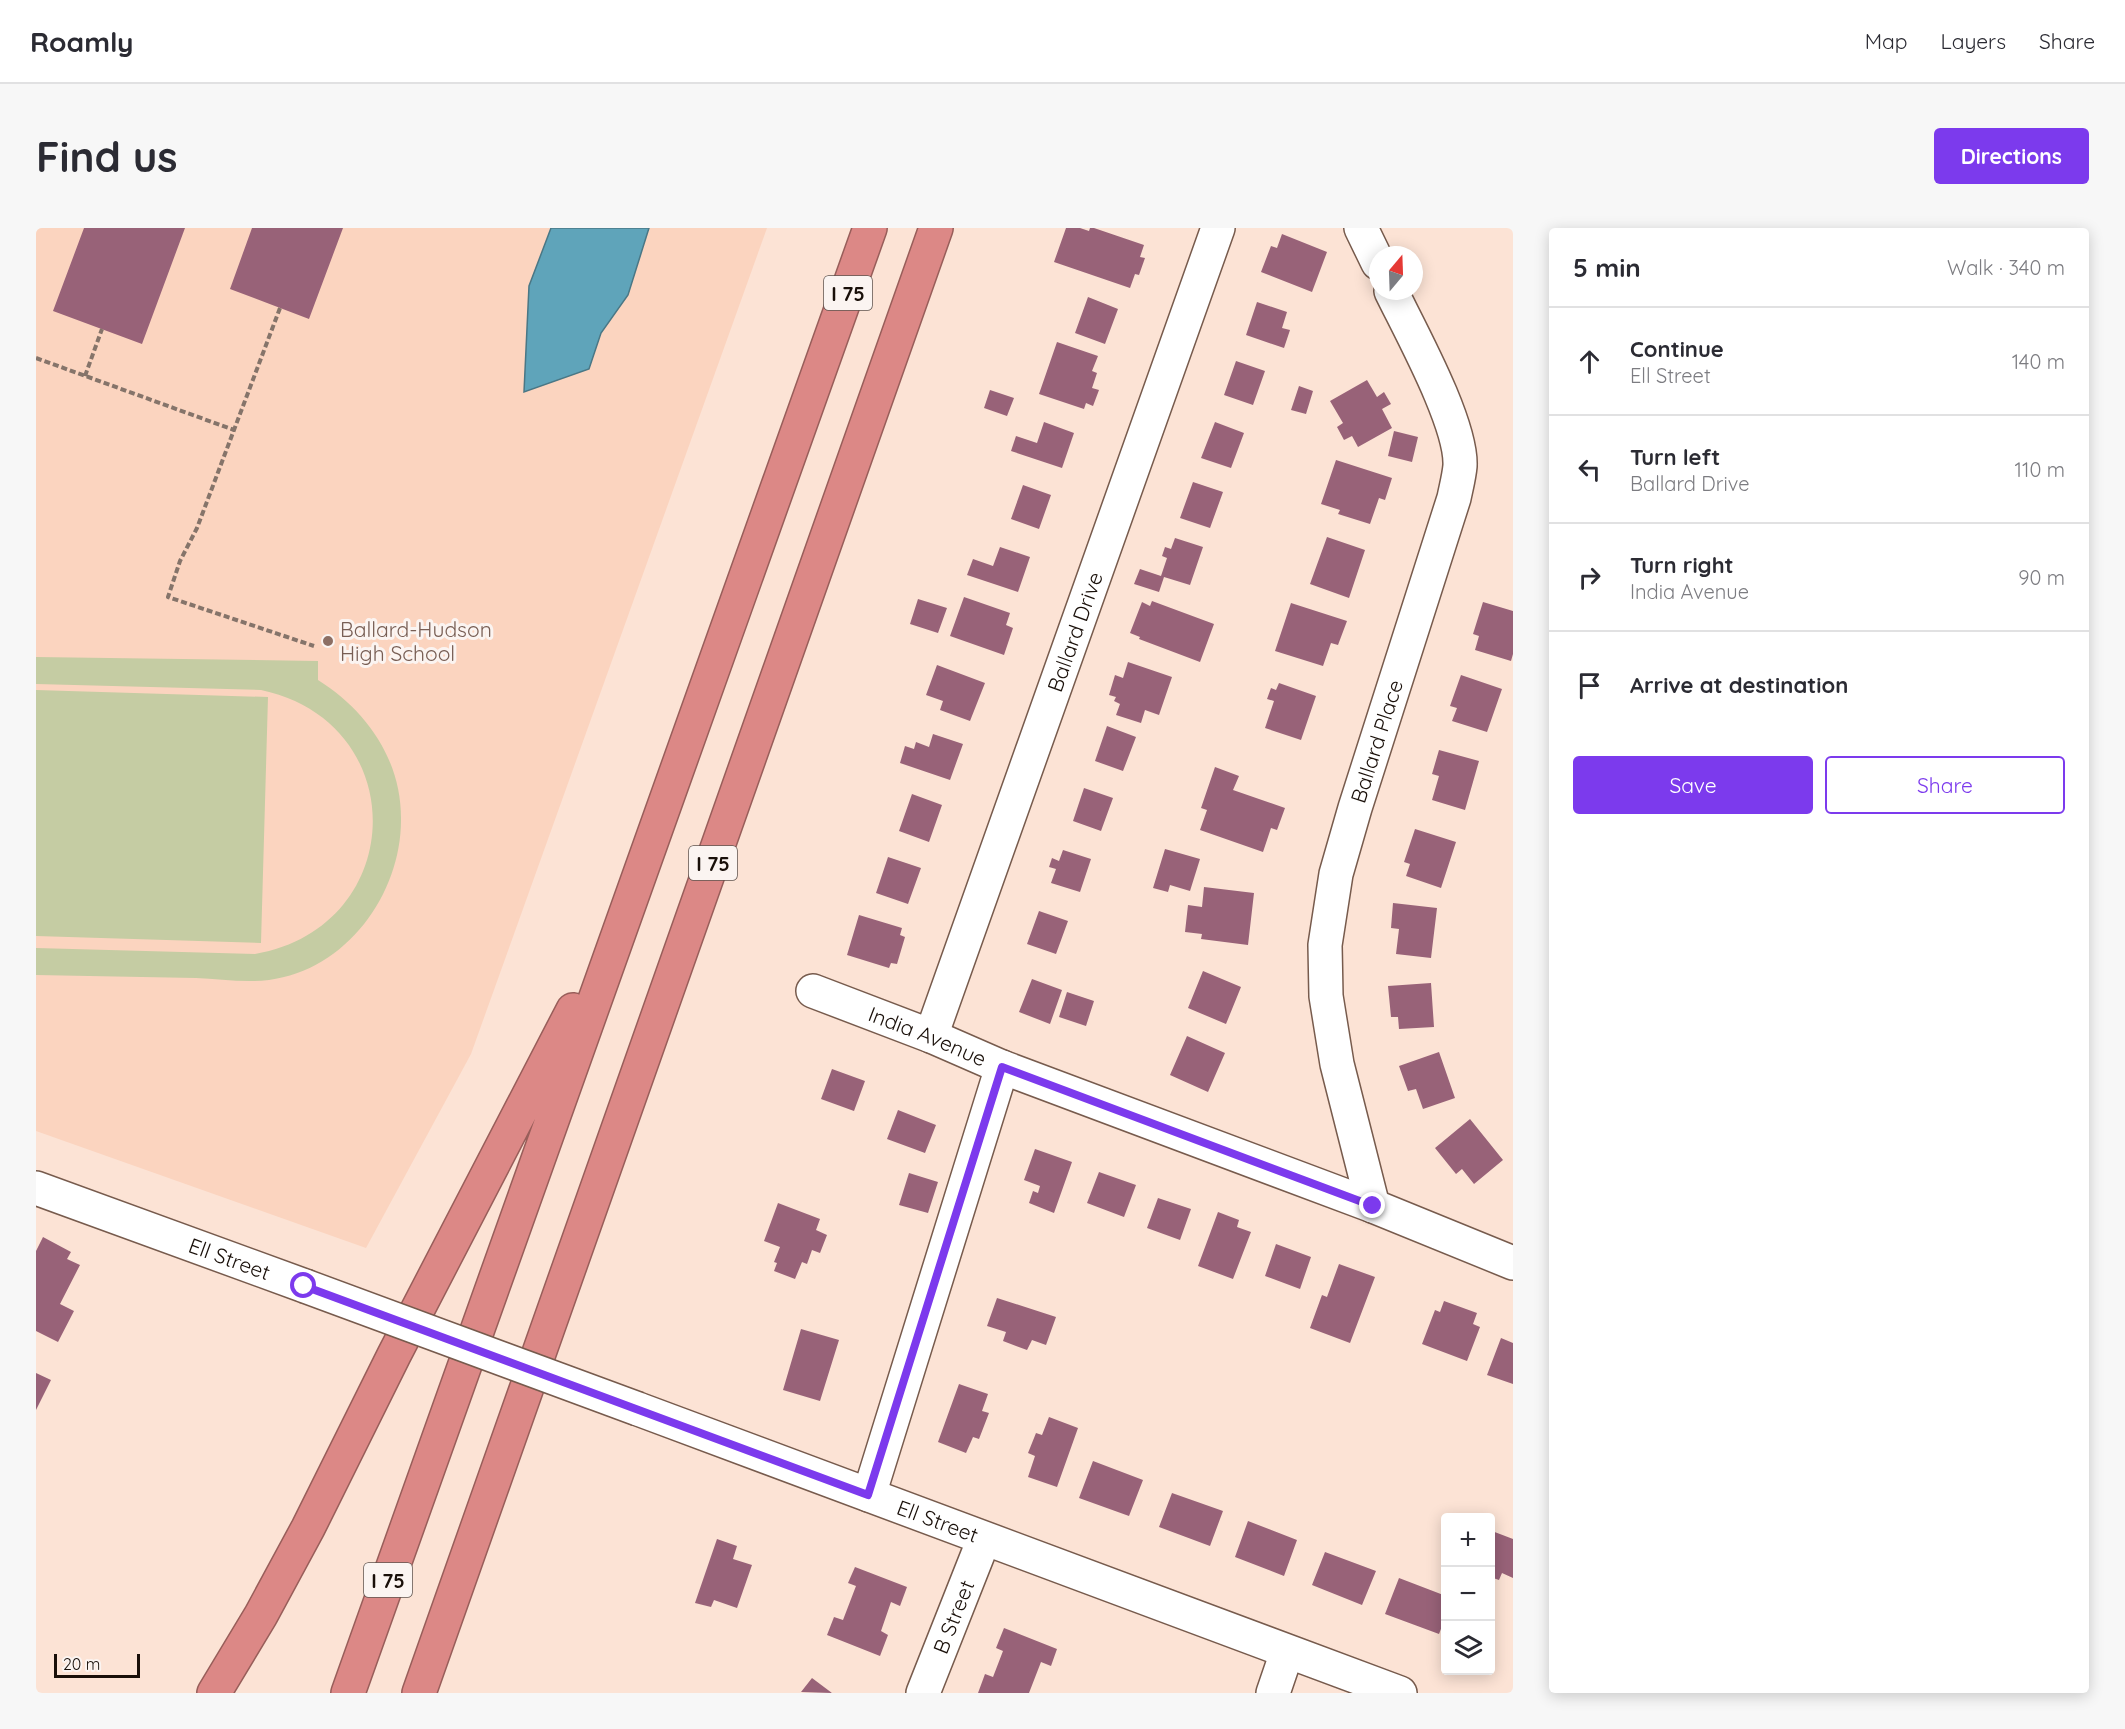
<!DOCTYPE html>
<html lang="en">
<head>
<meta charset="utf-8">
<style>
	:root { --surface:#fff; --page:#f7f7f7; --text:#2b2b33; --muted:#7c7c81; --line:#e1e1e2; --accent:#7c3aed }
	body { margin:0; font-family:Quicksand,sans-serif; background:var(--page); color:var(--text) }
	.controls { position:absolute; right:18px; bottom:18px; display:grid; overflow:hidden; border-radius:6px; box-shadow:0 3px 15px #0003 }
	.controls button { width:54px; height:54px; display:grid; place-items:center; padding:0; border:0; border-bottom:2px solid var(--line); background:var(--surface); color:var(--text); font:30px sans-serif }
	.compass { position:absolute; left:1333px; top:18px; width:54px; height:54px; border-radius:50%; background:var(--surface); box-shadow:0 3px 15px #0003; rotate:19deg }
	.scale { position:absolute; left:18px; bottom:15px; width:86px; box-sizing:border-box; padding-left:6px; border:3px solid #190f09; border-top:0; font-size:16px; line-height:21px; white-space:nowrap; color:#190f09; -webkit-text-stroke:4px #fbf4f1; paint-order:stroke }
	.stop { position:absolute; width:18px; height:18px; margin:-14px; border:4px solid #7c3aed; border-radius:50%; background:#fff }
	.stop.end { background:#7c3aed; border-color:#fff; box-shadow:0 2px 6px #0008 }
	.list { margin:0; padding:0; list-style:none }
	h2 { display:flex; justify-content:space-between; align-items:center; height:78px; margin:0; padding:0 24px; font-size:26px }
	h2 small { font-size:20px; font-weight:400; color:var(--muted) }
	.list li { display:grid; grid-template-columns:39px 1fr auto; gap:18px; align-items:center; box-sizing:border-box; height:108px; padding:0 24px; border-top:2px solid var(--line) }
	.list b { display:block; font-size:22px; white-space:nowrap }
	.list p { margin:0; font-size:20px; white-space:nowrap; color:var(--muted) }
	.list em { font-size:20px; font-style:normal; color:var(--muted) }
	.actions { display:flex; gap:12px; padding:18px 24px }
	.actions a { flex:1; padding:14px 0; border:2px solid var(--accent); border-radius:6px; text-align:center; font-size:21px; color:var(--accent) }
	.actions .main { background:var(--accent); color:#fff }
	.icon { flex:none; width:33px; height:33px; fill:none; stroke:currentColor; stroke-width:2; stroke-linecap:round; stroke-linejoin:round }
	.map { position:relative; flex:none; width:1477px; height:1465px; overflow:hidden; border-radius:6px }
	header { display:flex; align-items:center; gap:36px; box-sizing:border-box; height:84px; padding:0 30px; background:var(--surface); border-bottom:2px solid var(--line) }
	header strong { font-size:28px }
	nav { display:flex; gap:33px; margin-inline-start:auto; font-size:21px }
	.intro { display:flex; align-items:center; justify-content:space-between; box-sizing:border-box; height:144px; padding:0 36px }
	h1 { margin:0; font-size:42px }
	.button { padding:15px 27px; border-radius:6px; background:var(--accent); color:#fff; font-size:21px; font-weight:700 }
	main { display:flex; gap:36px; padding:0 36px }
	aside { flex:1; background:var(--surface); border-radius:6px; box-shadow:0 3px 15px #0003 }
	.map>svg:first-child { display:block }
	.built { fill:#fbd4bf }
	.green { fill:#c5cca3 }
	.water { fill:#5fa4ba; stroke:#4a7785; stroke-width:1.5 }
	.building { fill:#986278 }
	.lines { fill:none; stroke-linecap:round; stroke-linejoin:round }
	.minor-casing { stroke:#775b4d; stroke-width:36 }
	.highway-casing { stroke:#985e5a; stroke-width:36 }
	.path { stroke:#85746a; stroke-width:4; stroke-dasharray:6 3; stroke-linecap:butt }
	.minor { stroke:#fff; stroke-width:33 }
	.highway { stroke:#dc8886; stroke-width:33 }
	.minor-bridge-casing { stroke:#775b4d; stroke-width:36; stroke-linecap:butt }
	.minor-bridge { stroke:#fff; stroke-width:33 }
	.route { stroke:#7c3aed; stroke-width:8 }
	.education-dot { fill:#8d6e63; stroke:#fbf4f1; stroke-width:2 }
	.labels { text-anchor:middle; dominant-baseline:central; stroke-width:6; stroke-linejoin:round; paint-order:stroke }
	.shield { fill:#fbf4f1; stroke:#5d544f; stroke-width:1.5 }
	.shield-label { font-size:20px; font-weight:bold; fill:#190f09 }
	.education-label { font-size:21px; fill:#785e54; stroke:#fbf4f1; text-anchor:start }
	.street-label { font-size:21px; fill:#190f09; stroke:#fbf4f1 }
</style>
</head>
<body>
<header>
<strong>Roamly</strong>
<nav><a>Map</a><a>Layers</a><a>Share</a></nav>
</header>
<div class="intro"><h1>Find us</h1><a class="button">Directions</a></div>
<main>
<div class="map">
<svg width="1477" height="1465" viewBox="0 0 1477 1465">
	<rect width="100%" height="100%" fill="#fce3d5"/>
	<!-- built -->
	<path class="built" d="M 0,0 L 731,0 L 435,826 L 330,1020 L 0,903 Z"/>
	<!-- green -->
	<path class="green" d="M 0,429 L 282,433 L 282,452 C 330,482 365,531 365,590 C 366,665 311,742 233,752 C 209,755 183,751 160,750 C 106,749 53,748 0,747 L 0,720 L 219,726 C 373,699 377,494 225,462 L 0,456 Z
		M 0,462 L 232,469 L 225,715 L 0,708 Z"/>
	<!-- water -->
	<path class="water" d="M 515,0 L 613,0 L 592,67 L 565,105 L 553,141 L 488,164 L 493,58 Z"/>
	<!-- building -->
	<path class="building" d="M 48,0 L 149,0 L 106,116 L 17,83 Z
		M 216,0 L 307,0 L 273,91 L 194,61 Z
		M 1030,0 L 1044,0 L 1053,3 L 1054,0 L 1058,0 L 1108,17 L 1104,29 L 1109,30 L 1103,47 L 1099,46 L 1094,60 L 1018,34 Z
		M 1246,6 L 1291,24 L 1276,64 L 1225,44 L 1235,18 L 1241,20 Z
		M 1052,69 L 1082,81 L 1069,116 L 1039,105 Z
		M 1221,74 L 1251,84 L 1246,100 L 1254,102 L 1248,120 L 1210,107 Z
		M 1021,114 L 1062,128 L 1056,143 L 1061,145 L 1056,160 L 1063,162 L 1057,178 L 1050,175 L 1048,181 L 1003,166 Z
		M 1200,133 L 1229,143 L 1217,177 L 1188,167 Z
		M 1331,152 L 1341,169 L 1348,164 L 1355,176 L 1346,181 L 1356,200 L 1322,219 L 1316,208 L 1308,212 L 1301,199 L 1307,195 L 1294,173 Z
		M 1263,158 L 1277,163 L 1270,186 L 1255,182 Z
		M 954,162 L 978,170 L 971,188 L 948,180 Z
		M 1008,194 L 1038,205 L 1026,240 L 975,223 L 980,208 L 1001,215 Z
		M 1179,194 L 1208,205 L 1195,240 L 1165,230 Z
		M 1358,203 L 1382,209 L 1376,234 L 1352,228 Z
		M 1300,232 L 1356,250 L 1349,272 L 1343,270 L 1334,296 L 1302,286 L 1304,282 L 1285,276 Z
		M 1157,254 L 1187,264 L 1174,300 L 1144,290 Z
		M 987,257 L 1015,267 L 1003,301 L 975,291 Z
		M 1291,309 L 1329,322 L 1313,370 L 1274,356 Z
		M 1139,310 L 1167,319 L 1154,357 L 1128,349 L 1123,364 L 1098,356 L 1104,341 L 1125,348 L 1131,330 L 1126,328 L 1129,319 L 1135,321 Z
		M 964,319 L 994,329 L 982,364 L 931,347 L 937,331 L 957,338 Z
		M 928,369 L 974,385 L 970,397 L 977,400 L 968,427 L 914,408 Z
		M 882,371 L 911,380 L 902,405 L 874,396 Z
		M 1116,373 L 1178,396 L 1164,434 L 1103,411 L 1104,409 L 1094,405 L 1106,374 L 1114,378 Z
		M 1447,374 L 1477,383 L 1477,426 L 1475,433 L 1439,422 L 1443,408 L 1437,406 Z
		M 1255,375 L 1311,393 L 1302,417 L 1295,415 L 1287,438 L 1239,423 Z
		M 1092,434 L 1136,449 L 1123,487 L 1109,482 L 1105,495 L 1080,487 L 1084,476 L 1078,473 L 1080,469 L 1073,467 L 1079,447 L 1087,450 Z
		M 901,437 L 949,455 L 934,493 L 904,482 L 907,473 L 890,467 Z
		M 1425,447 L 1466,461 L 1451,504 L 1416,493 L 1421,480 L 1414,478 Z
		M 1243,455 L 1280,468 L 1265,512 L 1229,500 L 1238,473 L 1231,471 L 1235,460 L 1240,462 Z
		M 1071,498 L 1100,509 L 1087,543 L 1059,533 Z
		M 897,506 L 927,516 L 914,552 L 864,535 L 869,518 L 878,521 L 880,514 L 893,519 Z
		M 1403,522 L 1443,533 L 1429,582 L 1396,572 L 1403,548 L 1396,546 Z
		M 1179,539 L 1203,548 L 1197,562 L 1249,580 L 1241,602 L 1235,600 L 1227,624 L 1164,602 L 1171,582 L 1165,580 Z
		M 1048,560 L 1077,570 L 1065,603 L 1037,593 Z
		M 876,566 L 906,577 L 893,614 L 863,603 Z
		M 1379,601 L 1420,614 L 1405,660 L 1370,648 L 1374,636 L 1368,634 Z
		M 1129,621 L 1164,631 L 1154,663 L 1134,657 L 1132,664 L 1117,660 Z
		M 1027,622 L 1055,631 L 1044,664 L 1015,655 L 1020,641 L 1013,639 L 1016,630 L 1023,633 Z
		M 852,629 L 885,640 L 872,676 L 840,665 Z
		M 1168,659 L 1218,665 L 1212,717 L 1165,711 L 1166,706 L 1149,704 L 1152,677 L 1166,679 Z
		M 1357,675 L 1401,680 L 1395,730 L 1360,726 L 1363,701 L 1355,700 Z
		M 1003,683 L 1032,693 L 1020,726 L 991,716 Z
		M 823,687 L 866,700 L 864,707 L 869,709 L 861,736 L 855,735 L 853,740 L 811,727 Z
		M 1167,743 L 1205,759 L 1190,796 L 1152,780 Z
		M 996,751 L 1026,762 L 1014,796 L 983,784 Z
		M 1395,755 L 1398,799 L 1363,801 L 1362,789 L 1355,789 L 1352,758 Z
		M 1031,764 L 1058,773 L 1050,798 L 1023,789 Z
		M 1151,808 L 1189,825 L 1172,864 L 1134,847 Z
		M 1403,824 L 1419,870 L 1387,881 L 1380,861 L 1372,863 L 1363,838 Z
		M 796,841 L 829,853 L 818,883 L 785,871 Z
		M 862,882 L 900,897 L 889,925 L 851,911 Z
		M 1434,891 L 1467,932 L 1438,956 L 1426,941 L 1420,946 L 1399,920 Z
		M 999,921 L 1036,934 L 1018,985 L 993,975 L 997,963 L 1002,965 L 1004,958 L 988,952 Z
		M 1063,944 L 1100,957 L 1088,989 L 1051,975 Z
		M 873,945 L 902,954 L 892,985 L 863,977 Z
		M 1122,970 L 1155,981 L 1144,1012 L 1111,1000 Z
		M 742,975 L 784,991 L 780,1002 L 791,1007 L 784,1025 L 776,1022 L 771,1036 L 766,1034 L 759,1051 L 738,1043 L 741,1035 L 738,1034 L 744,1019 L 728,1013 Z
		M 1182,984 L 1203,992 L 1201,999 L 1215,1004 L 1197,1051 L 1162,1038 Z
		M 7,1009 L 35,1024 L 31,1031 L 44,1037 L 24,1076 L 38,1083 L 22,1114 L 0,1103 L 0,1023 Z
		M 1240,1016 L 1275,1029 L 1264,1061 L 1229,1048 Z
		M 1303,1036 L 1339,1049 L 1314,1115 L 1274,1100 L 1286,1067 L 1291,1069 Z
		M 961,1070 L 1020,1089 L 1010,1117 L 996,1112 L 991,1122 L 967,1113 L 970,1104 L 951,1098 Z
		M 1408,1073 L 1441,1085 L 1437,1096 L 1444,1099 L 1431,1133 L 1386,1116 L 1399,1082 L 1404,1084 Z
		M 765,1101 L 803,1112 L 784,1173 L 747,1162 Z
		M 1465,1110 L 1477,1115 L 1477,1156 L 1451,1147 Z
		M 0,1145 L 15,1152 L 0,1182 Z
		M 923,1156 L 952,1166 L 946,1183 L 953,1185 L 943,1211 L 937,1209 L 930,1225 L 902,1214 Z
		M 1013,1189 L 1042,1200 L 1021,1259 L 992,1249 L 999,1228 L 992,1225 L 1000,1205 L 1006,1207 Z
		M 1057,1233 L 1107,1252 L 1093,1288 L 1043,1270 Z
		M 1136,1265 L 1187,1283 L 1174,1318 L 1123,1299 Z
		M 1212,1293 L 1261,1312 L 1248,1348 L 1199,1329 Z
		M 1456,1303 L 1477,1311 L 1477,1350 L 1466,1345 L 1463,1352 L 1454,1349 L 1454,1308 Z
		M 681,1311 L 701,1318 L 697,1331 L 716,1337 L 701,1380 L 678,1372 L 675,1379 L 659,1375 Z
		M 1289,1324 L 1340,1343 L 1326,1377 L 1276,1357 Z
		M 819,1339 L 871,1359 L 864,1378 L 855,1374 L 845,1403 L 852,1407 L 844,1428 L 791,1407 L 798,1389 L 807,1392 L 820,1358 L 812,1355 Z
		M 1363,1350 L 1410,1368 L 1410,1388 L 1403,1406 L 1349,1386 Z
		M 968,1400 L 1021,1421 L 1015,1438 L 1005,1434 L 993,1465 L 942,1465 L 949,1446 L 957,1449 L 967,1423 L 960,1420 Z
		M 776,1450 L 796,1465 L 765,1464 Z"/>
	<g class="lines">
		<defs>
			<g id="minor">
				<path d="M 1325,0 L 1342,35"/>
				<path id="s1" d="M 777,763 L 895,808 L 966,839 L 1337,978 L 1477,1035"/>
				<path id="s2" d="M 895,808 L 1182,0"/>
				<path id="s3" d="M 0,960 L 269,1058"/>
				<path id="s4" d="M 1337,978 L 1301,836 L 1290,768 L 1289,717 L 1300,646 L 1319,580 L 1418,270 C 1420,260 1423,249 1424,238 C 1426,196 1375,104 1355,63"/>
				<path id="s5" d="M 602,1181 L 1364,1465"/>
				<path d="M 833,1267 L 966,839"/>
				<path id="s6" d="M 887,1465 L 948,1311"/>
				<path d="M 1237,1465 L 1251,1424"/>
			</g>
			<path id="highway" d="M 178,1465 L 225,1387 L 272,1300 L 358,1127 L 537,782
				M 312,1465 L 834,0
				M 383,1465 L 900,0"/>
		</defs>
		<!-- minor casing -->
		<use href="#minor" class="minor-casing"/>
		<!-- highway casing -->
		<use href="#highway" class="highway-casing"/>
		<!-- path -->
		<path class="path" d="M 244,80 L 161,300 L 144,333 L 132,369 L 278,418
			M 0,130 L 198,202
			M 49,148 L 66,101"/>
		<!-- minor -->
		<use href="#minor" class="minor"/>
		<!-- highway -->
		<use href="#highway" class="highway"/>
		<defs>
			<path id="minor-bridge" d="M 269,1058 L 602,1181"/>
		</defs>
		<!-- minor-bridge casing -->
		<use href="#minor-bridge" class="minor-bridge-casing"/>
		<!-- minor-bridge -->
		<use href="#minor-bridge" class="minor-bridge"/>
	</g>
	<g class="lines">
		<!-- route -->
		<path class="route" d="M 268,1058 L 832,1267 L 966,839 L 1337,978"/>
	</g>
	<!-- markers -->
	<circle class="education-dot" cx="292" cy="413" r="6"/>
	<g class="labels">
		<!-- shield labels -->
		<g class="shield">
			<rect x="788" y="48" width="48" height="34" rx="4.5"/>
			<rect x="653" y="618" width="48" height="34" rx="4.5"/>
			<rect x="328" y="1335" width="48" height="34" rx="4.5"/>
		</g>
		<g class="shield-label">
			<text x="812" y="65">I 75</text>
			<text x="677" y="635">I 75</text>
			<text x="352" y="1352">I 75</text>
		</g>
		<!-- education labels -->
		<g class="education-label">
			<text x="304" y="401">Ballard-Hudson<tspan x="304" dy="24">High School</tspan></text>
		</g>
		<!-- street labels -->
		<g class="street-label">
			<text stroke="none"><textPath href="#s2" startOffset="429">Ballard Drive</textPath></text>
			<text stroke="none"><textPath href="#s4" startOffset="477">Ballard Place</textPath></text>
			<text stroke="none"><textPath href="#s1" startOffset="123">India Avenue</textPath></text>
			<text stroke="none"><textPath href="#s3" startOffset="206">Ell Street</textPath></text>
			<text stroke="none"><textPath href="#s5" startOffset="320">Ell Street</textPath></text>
			<text stroke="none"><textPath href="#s6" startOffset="82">B Street</textPath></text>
		</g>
	</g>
</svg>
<div class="controls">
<button>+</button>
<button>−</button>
<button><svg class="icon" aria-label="layers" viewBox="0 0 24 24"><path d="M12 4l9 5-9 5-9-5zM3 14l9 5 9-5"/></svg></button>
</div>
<svg class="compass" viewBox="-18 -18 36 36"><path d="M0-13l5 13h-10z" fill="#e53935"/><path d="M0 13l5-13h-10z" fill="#7c7c81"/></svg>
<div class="scale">20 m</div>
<div class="stop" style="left:268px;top:1058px"></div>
<div class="stop end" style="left:1337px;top:978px"></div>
</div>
<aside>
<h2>5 min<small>Walk · 340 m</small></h2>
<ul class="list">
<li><svg class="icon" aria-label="ahead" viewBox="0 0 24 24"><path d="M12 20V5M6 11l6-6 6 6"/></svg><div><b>Continue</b><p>Ell Street</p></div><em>140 m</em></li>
<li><svg class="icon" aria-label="left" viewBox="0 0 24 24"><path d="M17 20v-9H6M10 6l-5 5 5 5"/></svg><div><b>Turn left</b><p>Ballard Drive</p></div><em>110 m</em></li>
<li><svg class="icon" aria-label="right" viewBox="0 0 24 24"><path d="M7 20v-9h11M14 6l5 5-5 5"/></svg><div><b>Turn right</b><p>India Avenue</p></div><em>90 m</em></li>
<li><svg class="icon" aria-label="arrive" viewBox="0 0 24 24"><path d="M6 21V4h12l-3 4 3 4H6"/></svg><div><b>Arrive at destination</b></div></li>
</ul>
<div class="actions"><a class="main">Save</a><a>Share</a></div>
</aside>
</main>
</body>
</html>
